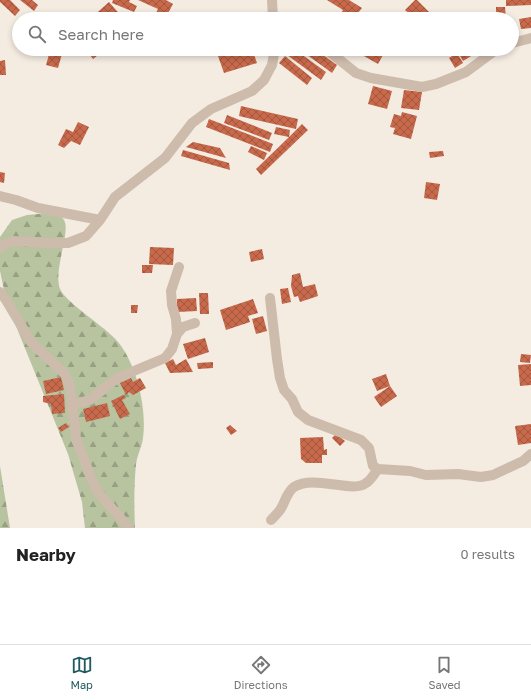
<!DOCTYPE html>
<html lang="en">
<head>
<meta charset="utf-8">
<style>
	:root { --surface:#fff; --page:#f6f6f6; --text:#222; --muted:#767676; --line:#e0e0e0; --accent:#1f5a5e }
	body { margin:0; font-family:"Golos Text",sans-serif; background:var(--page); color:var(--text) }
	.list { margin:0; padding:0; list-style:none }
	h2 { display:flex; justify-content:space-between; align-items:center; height:52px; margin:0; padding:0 16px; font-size:17px }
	h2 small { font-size:13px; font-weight:400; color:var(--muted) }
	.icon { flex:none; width:22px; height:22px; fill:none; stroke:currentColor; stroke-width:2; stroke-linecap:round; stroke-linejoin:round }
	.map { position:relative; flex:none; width:531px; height:528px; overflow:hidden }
	.search { position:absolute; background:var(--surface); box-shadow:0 2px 6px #0003; left:12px; right:12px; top:12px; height:44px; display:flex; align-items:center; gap:10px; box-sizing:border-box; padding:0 14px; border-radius:22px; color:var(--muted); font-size:15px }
	.sheet { height:116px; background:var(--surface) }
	nav { display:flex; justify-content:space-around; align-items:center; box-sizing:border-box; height:56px; border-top:1px solid var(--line); background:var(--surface); font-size:11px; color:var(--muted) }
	nav a { display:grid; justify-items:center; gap:2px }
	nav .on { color:var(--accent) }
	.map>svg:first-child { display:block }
	.forest { fill:url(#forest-firs) }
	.building { fill:url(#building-cross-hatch) }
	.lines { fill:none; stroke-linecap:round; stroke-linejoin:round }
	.minor { stroke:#cdbbac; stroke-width:10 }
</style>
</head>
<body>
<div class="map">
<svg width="531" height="528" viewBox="0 0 531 528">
	<defs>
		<pattern id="forest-firs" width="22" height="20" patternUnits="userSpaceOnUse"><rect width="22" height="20" fill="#b8c4a0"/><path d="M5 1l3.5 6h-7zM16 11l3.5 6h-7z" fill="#97a083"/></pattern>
		<pattern id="building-cross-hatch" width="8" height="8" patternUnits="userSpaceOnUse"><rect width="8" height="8" fill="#c8694b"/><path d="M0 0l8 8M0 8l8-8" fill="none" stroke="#a4573f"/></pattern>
	</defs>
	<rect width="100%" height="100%" fill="#f4ebe1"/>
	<!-- forest -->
	<path class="forest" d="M 49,213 C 54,214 61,215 64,220 C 71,232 53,270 60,289 C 66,303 106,327 118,342 C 137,365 147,409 143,438 C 142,447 137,455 136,464 C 134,486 134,506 135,528 L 85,528 L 82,502 L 68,454 L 7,304 L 0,271 L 0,237 L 12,220 L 27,215 Z
		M 0,464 L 0,466 L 10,528 L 0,528 Z"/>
	<!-- building -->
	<path class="building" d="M 0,0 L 10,0 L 20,10 L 15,16 L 0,2 Z
		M 20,0 L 32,0 L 38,5 L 34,11 Z
		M 113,0 L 130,0 L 129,2 L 137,6 L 134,12 L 112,3 Z
		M 138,0 L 166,0 L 173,4 L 165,19 L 161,19 L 155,15 L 158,9 Z
		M 327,0 L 349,0 L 362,8 L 358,13 L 367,19 L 338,19 L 343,10 Z
		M 415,0 L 417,0 L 433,16 L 430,19 L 415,19 L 405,10 Z
		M 506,0 L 531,0 L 531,5 L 506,6 Z
		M 109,2 L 123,18 L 90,19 Z
		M 496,7 L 505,7 L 506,19 L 496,19 Z
		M 531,17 L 531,28 L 521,29 L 519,19 Z
		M 98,49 L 101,49 L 103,51 L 93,59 L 90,55 Z
		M 240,49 L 252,49 L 257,63 L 224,73 L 218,56 Z
		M 285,49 L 294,49 L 326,72 L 321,80 L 283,52 Z
		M 299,49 L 315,49 L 337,65 L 332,73 Z
		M 356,49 L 372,49 L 383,55 L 378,64 L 355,51 Z
		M 456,49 L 474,49 L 476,53 L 463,61 Z
		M 50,51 L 62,54 L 58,68 L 46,65 Z
		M 457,53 L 463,63 L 455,68 L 449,58 Z
		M 285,56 L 312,78 L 307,85 L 279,63 Z
		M 5,60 L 6,75 L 0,75 L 0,61 Z
		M 373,86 L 392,91 L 387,109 L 368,104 Z
		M 404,90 L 422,92 L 419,110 L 401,108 Z
		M 241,106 L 298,119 L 296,129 L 239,116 Z
		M 402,112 L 417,116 L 411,139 L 393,134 L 395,128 L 390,127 L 394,114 L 401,116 Z
		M 227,115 L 272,133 L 269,140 L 224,123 Z
		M 209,119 L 273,144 L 270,152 L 206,127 Z
		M 78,122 L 89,127 L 80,145 L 71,141 L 64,148 L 58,145 L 66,129 L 73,132 Z
		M 302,124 L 308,130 L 261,175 L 256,169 L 289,137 L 274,134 L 276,127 L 290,130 L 289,137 Z
		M 193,142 L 220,148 L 226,158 L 186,147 Z
		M 251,146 L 267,153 L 264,160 L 248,152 Z
		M 183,150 L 229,163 L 230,170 L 181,156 Z
		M 443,151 L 444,156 L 430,158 L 429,152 Z
		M 0,172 L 5,173 L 4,183 L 0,182 Z
		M 426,182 L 440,184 L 437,200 L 424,198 Z
		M 150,247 L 174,248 L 173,265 L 149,264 Z
		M 262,249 L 264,259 L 251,262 L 249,252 Z
		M 142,265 L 153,265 L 152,273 L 142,273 Z
		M 300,273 L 303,287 L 315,284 L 318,296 L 300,302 L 298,296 L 294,297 L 291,286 L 292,275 Z
		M 288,288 L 291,302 L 282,304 L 280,289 Z
		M 199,293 L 208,293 L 209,314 L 200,314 Z
		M 196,298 L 197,311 L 177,312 L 177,299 Z
		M 253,299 L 258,313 L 248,316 L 250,322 L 226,330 L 220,310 Z
		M 131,305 L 138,305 L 137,313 L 131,313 Z
		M 263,316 L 267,331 L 256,334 L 252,319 Z
		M 205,338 L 209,352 L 188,359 L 183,344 Z
		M 521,354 L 531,355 L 530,363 L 520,362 Z
		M 173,359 L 176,365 L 186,359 L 193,372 L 170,373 L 165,363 Z
		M 213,362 L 213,368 L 198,369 L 197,363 Z
		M 531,364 L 531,385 L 520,386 L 518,365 Z
		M 386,374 L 390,386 L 377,391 L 372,379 Z
		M 61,377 L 64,390 L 46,394 L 43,381 Z
		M 131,378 L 133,382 L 140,378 L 146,388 L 133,395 L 129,392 L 126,395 L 120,383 Z
		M 390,386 L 397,396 L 381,407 L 374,397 Z
		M 64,394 L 65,413 L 52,414 L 51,404 L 43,402 L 43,396 Z
		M 123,395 L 126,398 L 122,400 L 130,414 L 120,419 L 111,401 Z
		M 107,403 L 110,416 L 86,422 L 83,409 Z
		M 66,423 L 69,427 L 61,432 L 58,428 Z
		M 531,424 L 531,443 L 518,445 L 515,426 Z
		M 230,425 L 237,431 L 231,435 L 226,428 Z
		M 336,434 L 345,441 L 340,446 L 332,438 Z
		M 323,437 L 324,450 L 327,449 L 327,455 L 322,455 L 322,463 L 306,463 L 301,459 L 300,438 Z"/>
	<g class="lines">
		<!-- minor -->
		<path class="minor" d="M 272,0 L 273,19
			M 512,43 L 531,38
			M 326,49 L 356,73 L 371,78 L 422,87 L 436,84 L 466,72 L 497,49
			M 0,196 L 16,200 L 38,208 L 100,220
			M 0,248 L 2,245 L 13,241 L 47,243 L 68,243 L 86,236 L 100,220 L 115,197 L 165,158 L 192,123 L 211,109 L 252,91 L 264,80 L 272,65 L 275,49
			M 0,292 L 6,300 L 31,342 L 65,374 L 70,386 L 76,439 L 96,490 L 129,528
			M 270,298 L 277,359 L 280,378 L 284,390 L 292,399 L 298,412 L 308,420 L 361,440 L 369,448 L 373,466 L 378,469
			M 177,334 L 176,319 L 172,305 L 171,291 L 179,267
			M 73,404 L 90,400 L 117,378 L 165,358 L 172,349 L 177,334 L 183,327 L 195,323
			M 271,520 C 274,517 277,514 280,510 C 285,503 286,493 294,487 C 314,474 353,494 366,483 C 371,480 374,474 378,469 L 410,471 L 426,475 L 458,474 L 481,477 L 493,475 L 523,461 L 531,454"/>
	</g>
</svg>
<div class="search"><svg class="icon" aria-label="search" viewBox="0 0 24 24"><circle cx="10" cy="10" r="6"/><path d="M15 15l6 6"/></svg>Search here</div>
</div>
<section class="sheet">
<h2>Nearby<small>0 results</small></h2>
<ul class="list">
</ul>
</section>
<nav>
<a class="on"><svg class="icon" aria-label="map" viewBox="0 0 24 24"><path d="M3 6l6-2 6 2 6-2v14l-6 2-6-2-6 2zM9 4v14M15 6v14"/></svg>Map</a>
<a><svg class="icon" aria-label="directions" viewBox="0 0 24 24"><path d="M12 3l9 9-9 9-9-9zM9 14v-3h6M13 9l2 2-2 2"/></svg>Directions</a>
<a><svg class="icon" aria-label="saved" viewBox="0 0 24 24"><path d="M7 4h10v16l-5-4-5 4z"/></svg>Saved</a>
</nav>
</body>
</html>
